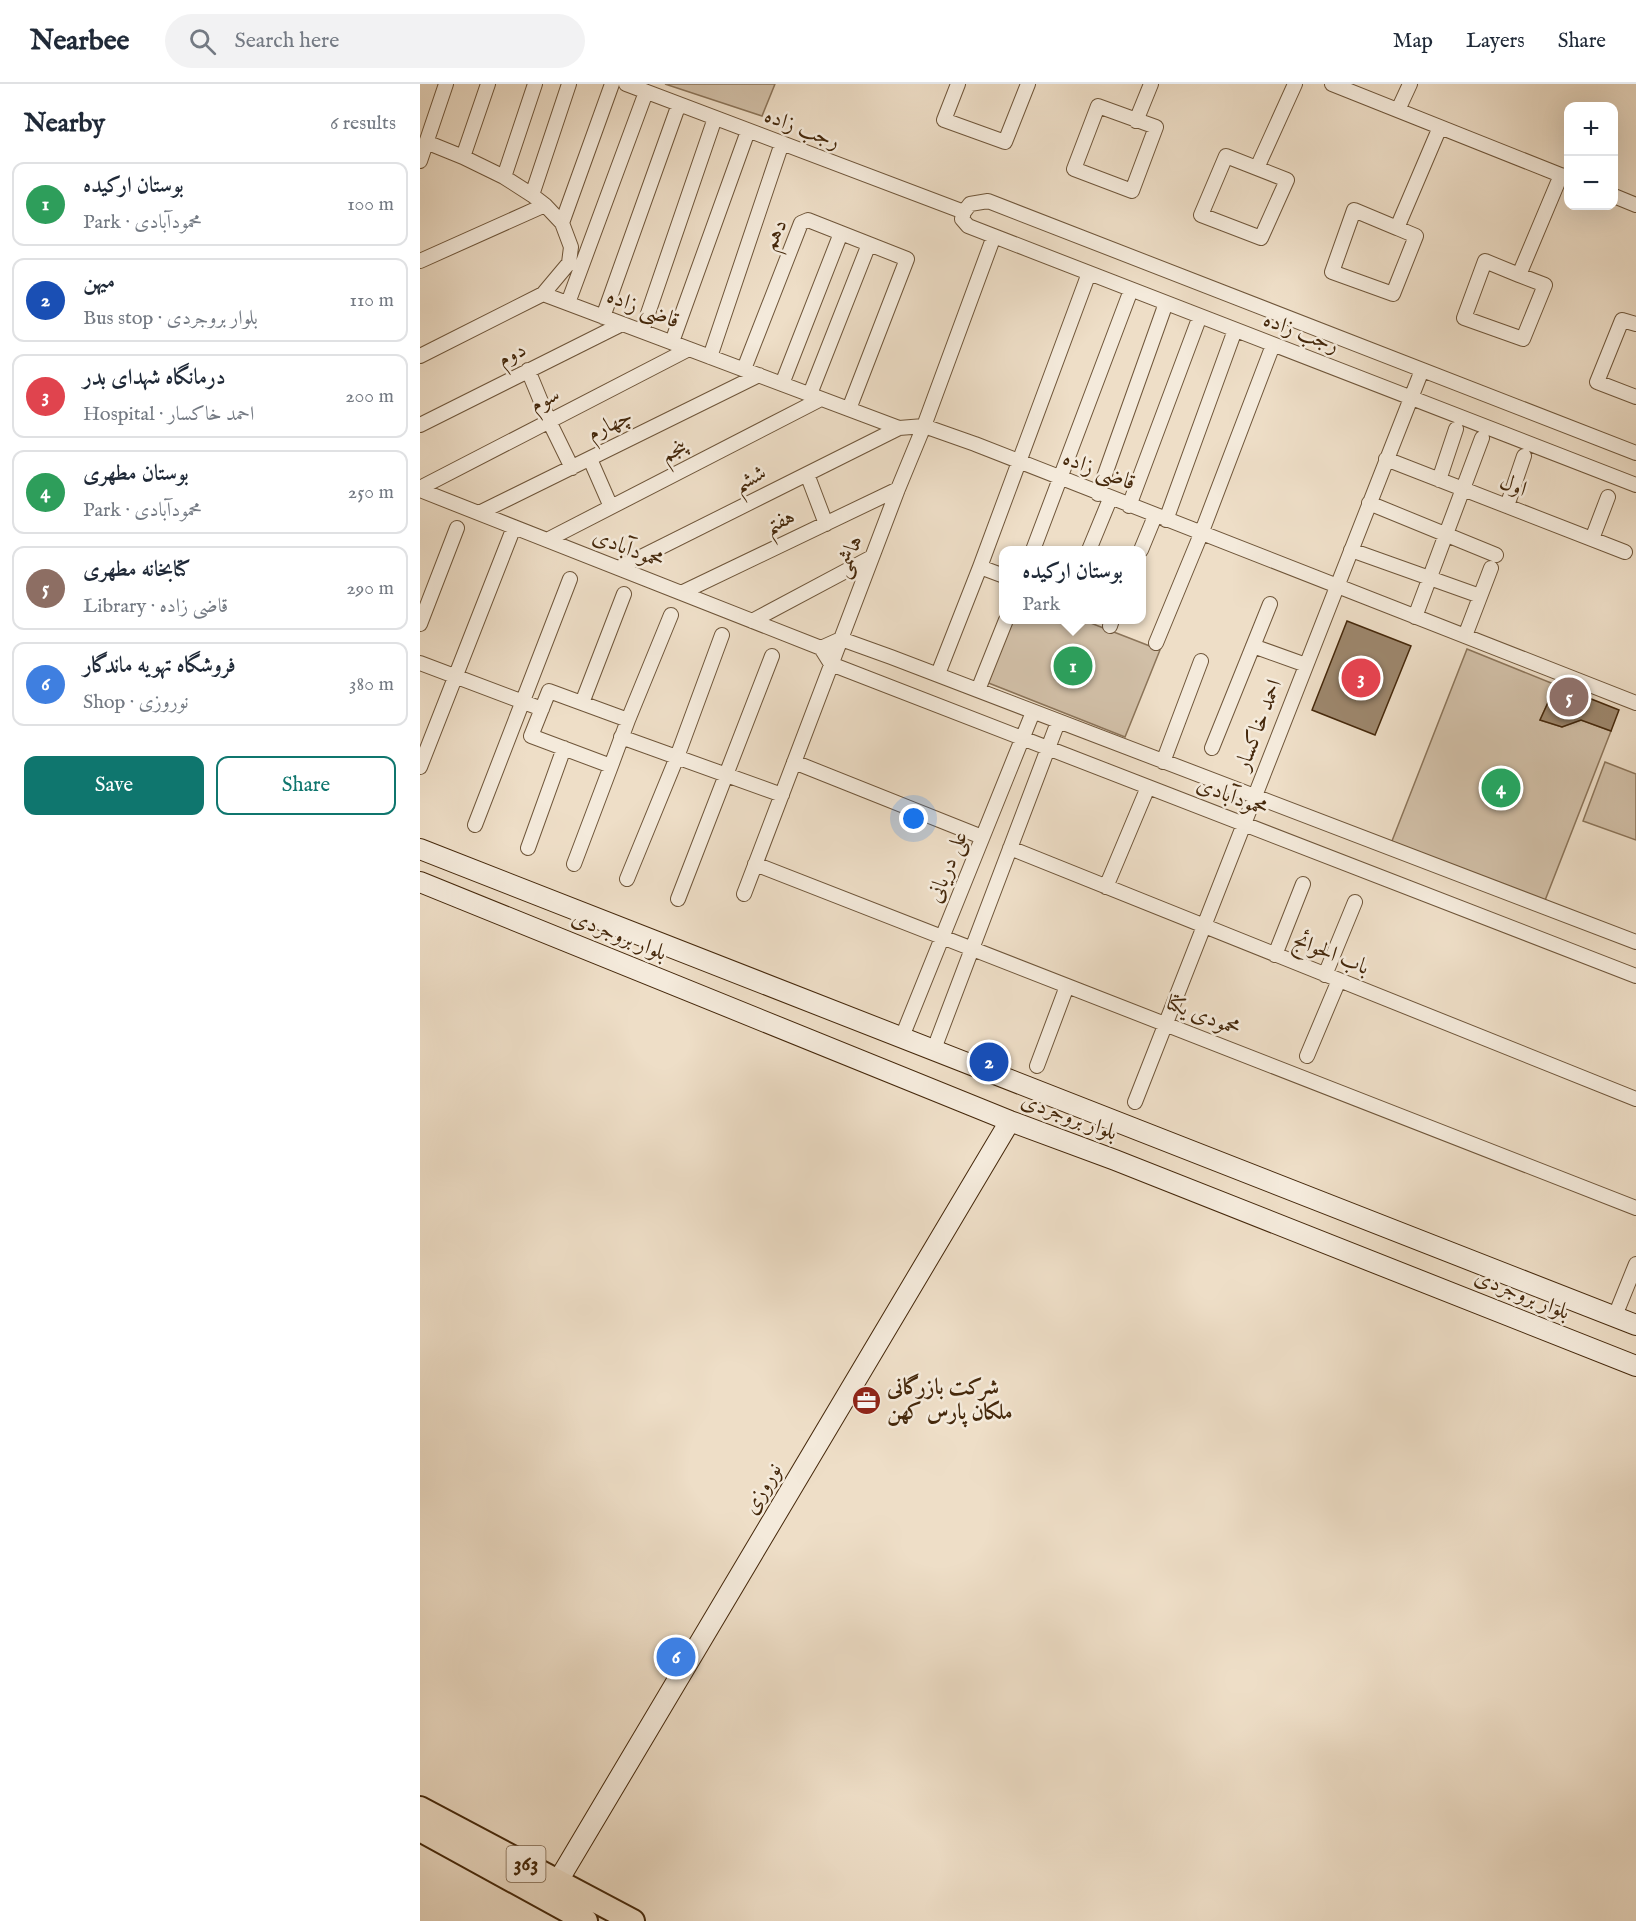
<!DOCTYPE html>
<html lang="en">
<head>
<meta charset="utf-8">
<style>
	:root { --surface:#fff; --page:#f2f2f3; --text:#1f2937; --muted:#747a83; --line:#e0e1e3; --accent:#0f766e }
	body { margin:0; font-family:"IM FELL English",Amiri,serif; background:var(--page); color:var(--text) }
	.controls { position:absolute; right:18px; top:18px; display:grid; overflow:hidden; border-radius:12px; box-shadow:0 6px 24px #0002 }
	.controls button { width:54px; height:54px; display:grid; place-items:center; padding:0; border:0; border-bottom:2px solid var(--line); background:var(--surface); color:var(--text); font:30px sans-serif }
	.you { position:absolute; left:494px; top:735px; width:21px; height:21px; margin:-15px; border:4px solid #fff; border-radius:50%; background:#1a73e8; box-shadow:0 0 0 9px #1a73e833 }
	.badge { display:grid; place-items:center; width:39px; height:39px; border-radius:50%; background:var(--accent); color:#fff; font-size:20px; font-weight:700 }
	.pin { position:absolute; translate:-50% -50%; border:3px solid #fff; box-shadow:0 2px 6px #0006 }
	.popup { position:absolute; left:579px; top:462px; width:147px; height:78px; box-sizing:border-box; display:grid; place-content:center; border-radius:12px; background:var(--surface); filter:drop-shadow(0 2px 4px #0005); font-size:20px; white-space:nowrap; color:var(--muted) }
	.popup b { font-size:22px; color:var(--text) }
	.popup::after { content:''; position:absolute; left:50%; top:100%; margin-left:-12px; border:12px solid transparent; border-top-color:var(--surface) }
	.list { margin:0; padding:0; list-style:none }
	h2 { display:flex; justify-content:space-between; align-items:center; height:78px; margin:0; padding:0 24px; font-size:26px }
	h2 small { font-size:20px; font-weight:400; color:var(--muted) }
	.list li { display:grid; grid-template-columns:39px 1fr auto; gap:18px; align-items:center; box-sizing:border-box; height:84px; margin:0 12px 12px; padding:0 12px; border:2px solid var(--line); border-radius:12px }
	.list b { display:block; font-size:22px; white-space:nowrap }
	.list p { margin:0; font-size:20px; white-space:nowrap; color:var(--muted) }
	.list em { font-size:20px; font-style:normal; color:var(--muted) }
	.actions { display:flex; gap:12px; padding:18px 24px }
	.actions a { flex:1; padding:14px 0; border:2px solid var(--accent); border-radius:12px; text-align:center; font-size:21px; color:var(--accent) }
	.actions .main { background:var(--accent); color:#fff }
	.icon { flex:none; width:33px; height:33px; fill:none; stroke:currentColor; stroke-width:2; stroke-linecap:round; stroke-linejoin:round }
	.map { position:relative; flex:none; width:1216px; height:1837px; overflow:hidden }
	header { display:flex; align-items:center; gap:36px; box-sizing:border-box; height:84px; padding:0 30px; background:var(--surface); border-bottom:2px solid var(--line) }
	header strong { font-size:28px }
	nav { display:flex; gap:33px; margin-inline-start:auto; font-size:21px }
	.search { width:420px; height:54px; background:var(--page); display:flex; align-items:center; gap:15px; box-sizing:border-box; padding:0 21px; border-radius:33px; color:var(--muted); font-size:22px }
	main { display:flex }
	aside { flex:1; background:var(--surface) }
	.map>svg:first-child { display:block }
	.green { fill:#d1bfa7; stroke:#8b7459; stroke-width:1.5 }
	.building { fill:#9d876d; stroke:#45280b; stroke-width:1.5 }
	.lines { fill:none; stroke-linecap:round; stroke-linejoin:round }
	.street-casing { stroke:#6f563a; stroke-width:16 }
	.secondary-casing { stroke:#45280b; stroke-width:22 }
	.primary-casing { stroke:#45280b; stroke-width:26 }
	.street { stroke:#f4eadb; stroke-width:14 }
	.secondary { stroke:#f4eadb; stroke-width:20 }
	.primary { stroke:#eedec7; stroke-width:22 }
	.labels { text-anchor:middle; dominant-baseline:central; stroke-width:5; stroke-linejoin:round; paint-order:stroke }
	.shield { fill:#f4eadb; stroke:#7a6249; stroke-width:1.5 }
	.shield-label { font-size:21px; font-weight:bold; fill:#45280b }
	.street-label { font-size:22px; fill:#45280b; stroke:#f4eadb }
	.poi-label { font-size:22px; font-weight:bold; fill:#45280b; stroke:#f4eadb; text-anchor:start }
</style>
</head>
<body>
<header>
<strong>Nearbee</strong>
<div class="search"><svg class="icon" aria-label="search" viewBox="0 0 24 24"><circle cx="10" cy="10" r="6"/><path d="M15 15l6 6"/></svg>Search here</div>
<nav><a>Map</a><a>Layers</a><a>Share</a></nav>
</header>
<main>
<aside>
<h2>Nearby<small>6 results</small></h2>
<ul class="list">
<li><span class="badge" style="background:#2e9e5b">1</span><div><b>بوستان ارکیده</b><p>Park · محمودآبادی</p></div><em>100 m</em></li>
<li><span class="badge" style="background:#1a4fb4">2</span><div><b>میهن</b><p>Bus stop · بلوار بروجردی</p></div><em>110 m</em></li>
<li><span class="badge" style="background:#e0444e">3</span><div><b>درمانگاه شهدای بدر</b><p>Hospital · احمد خاکسار</p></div><em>200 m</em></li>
<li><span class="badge" style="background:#2e9e5b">4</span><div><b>بوستان مطهری</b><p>Park · محمودآبادی</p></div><em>250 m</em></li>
<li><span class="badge" style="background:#8d6e63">5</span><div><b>کتابخانه مطهری</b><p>Library · قاضی زاده</p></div><em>290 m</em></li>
<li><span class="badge" style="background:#3f7fe0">6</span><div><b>فروشگاه تهویه ماندگار</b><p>Shop · نوروزی</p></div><em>380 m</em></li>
</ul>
<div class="actions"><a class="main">Save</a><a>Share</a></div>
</aside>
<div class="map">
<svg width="1216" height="1837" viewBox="0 0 1216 1837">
	<rect width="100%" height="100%" fill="#eedec7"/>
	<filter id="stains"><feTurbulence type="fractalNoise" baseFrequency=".00333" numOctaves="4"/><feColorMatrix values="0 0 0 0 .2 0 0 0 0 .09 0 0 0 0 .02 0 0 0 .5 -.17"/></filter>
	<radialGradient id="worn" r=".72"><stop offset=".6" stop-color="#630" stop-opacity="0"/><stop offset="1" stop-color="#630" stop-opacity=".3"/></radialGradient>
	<!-- green -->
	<path class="green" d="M 245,0 L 355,0 L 342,32 Z
		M 592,536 L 663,536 L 740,566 L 705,653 L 566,598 Z
		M 1047,565 L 1136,601 L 1120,636 L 1142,643 L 1161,636 L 1191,647 L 1124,819 L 970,762 Z
		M 1185,678 L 1216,690 L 1216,756 L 1163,737 Z"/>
	<!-- building -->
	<path class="building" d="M 927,537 L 991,562 L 955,651 L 892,626 Z
		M 1136,601 L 1199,626 L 1191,647 L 1161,636 L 1142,643 L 1120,636 Z"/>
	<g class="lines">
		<defs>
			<path id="street" d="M 206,0 L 544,128
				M 538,0 L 524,36 L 585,58 L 608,0
				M 912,0 L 1148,94
				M 678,22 L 736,43 L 712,107 L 654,85 Z
				M 978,26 L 990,0
				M 716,37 L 731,0
				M 806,72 L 867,96 L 841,154 L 781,131 Z
				M 43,73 L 68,0
				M 0,77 L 26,0
				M 837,84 L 875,0
				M 84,93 L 115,0
				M 112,111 L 149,0
				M 1194,112 L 1216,121
				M 142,139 L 192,0
				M 977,144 L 996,152 L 973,210 L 912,188 L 934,126 L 977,144 L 1020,43
				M 0,177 L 125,121
				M 1099,191 L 1125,201 L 1103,255 L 1044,234 L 1065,177 L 1099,191 L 1141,91
				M 123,210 L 479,344 L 504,342 L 555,360 L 1216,619
				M 148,219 L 226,8
				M 183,233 L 259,20
				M 1216,240 L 1202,236 L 1177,298 L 1216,313
				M 222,247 L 295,34
				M 252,258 L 328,47
				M 0,272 L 123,210 L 149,179 L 151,163 L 142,139 L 125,121 L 112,111 L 84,93 L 43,73 L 6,58
				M 290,273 L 362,59
				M 324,285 L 381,139 L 388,136 L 487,175 L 429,325
				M 108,286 L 129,337 L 152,384
				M 362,300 L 421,149
				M 390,310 L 449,160
				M 0,341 L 202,240
				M 1216,369 L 568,117 L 550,120 L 544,128 L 542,135 L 548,142 L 1216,401
				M 170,375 L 191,423
				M 966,375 L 1205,468
				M 387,390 L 406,440
				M 1019,396 L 1036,345
				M 0,404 L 269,265
				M 0,406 L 401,564 L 411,580 L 1216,892
				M 678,410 L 746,219
				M 949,419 L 1076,471
				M 709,422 L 780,232
				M 1087,422 L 1104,372
				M 59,429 L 339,291
				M 746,436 L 815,246
				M 1172,455 L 1188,413
				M 127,456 L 401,315
				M 613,466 L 711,206
				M 669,466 L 690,415
				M 721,466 L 735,432
				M 931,466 L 1060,512
				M 560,483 L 584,492
				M 199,484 L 479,344
				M 261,509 L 478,405
				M 995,533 L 1062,354
				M 332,537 L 452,473
				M 0,540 L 37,444
				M 690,542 L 692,536
				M 1045,552 L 1071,484
				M 736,559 L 781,450 L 853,261
				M 833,562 L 886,581
				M 401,564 L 421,555 L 471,573 L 1216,858
				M 0,579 L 122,625
				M 518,590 L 560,483 L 669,189
				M 558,606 L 586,536
				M 129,607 L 208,636 L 191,682 L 111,652 Z
				M 162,619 L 204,510
				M 208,636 L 251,531
				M 201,653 L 362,711
				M 792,664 L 850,520
				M 374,678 L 562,753
				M 743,678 L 781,577
				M 0,683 L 94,443
				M 55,741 L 150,495
				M 108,764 L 144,664
				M 590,764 L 1216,1015
				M 154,780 L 191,682
				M 335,780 L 1216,1124
				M 207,795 L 257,673 L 302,551
				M 686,803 L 728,703
				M 324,810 L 478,405 L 504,342 L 574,152
				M 258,815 L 352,572
				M 855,871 L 883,800
				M 905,891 L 935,818
				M 482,953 L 613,628
				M 514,965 L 638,638
				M 887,972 L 919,896
				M 617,982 L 647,902
				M 715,1018 L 1002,286
				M 1195,1232 L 1216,1180"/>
			<path id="secondary" d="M 0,765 L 1216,1241
				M 0,798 L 590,1037 L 695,1076 L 1216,1282
				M 138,1797 L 590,1037"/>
			<path id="primary" d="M 0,1724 L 213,1837
				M 0,1746 L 166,1837"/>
		</defs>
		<!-- street casing -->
		<use href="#street" class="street-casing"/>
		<!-- secondary casing -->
		<use href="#secondary" class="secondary-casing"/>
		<!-- primary casing -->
		<use href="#primary" class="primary-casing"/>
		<!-- street -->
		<use href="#street" class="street"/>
		<!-- secondary -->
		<use href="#secondary" class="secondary"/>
		<!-- primary -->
		<use href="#primary" class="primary"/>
	</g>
	<!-- icons -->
	<defs>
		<symbol id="office-disc" viewBox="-11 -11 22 22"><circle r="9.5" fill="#8f2418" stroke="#f4eadb"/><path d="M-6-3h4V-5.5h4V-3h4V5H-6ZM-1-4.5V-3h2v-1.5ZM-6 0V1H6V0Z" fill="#fff"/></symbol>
	</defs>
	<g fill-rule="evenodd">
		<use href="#office-disc" x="430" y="1300" width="33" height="33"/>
	</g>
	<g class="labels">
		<!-- shield labels -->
		<rect class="shield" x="86.5" y="1762" width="39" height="36" rx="4.5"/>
		<g class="shield-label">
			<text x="106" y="1780">363</text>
		</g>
		<!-- street labels -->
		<g class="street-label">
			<text transform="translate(382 45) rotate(21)">رجب زاده</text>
			<text transform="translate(355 151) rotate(-65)">دهم</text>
			<text transform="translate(223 225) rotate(21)">قاضی زاده</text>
			<text transform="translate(881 249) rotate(21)">رجب زاده</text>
			<text transform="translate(92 271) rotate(-27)">دوم</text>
			<text transform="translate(125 316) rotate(-27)">سوم</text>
			<text transform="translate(190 341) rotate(-26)">چهارم</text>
			<text transform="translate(254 367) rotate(-27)">پنجم</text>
			<text transform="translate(679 387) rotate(21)">قاضی زاده</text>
			<text transform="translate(330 395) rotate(-27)">ششم</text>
			<text transform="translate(1093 402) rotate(21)">اول</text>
			<text transform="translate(360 438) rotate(-25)">هفتم</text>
			<text transform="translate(208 465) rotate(21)">محمودآبادی</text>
			<text transform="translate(429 473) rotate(-69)">هاشمی</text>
			<text transform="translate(839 641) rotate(-69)">احمد خاکسار</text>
			<text transform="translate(812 713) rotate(21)">محمودآبادی</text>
			<text transform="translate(528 783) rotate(-68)">علی دریانی</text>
			<text transform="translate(199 852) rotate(22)">بلوار بروجردی</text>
			<text transform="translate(911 870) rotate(22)">باب الحوائج</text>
			<text transform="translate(783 932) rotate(21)">محمودی یکتا</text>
			<text transform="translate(649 1033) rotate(20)">بلوار بروجردی</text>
			<text transform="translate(1102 1211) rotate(22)">بلوار بروجردی</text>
			<text transform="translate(343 1405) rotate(-60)">نوروزی</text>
		</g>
		<!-- poi labels -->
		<g class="poi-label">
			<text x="467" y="1304">شرکت بازرگانی<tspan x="467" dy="25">ملکان پارس کهن</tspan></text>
		</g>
	</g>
	<rect width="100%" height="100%" filter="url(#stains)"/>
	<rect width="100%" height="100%" fill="url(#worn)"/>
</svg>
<div class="controls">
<button>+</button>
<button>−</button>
</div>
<div class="you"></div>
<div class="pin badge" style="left:653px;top:582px;background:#2e9e5b">1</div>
<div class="popup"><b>بوستان ارکیده</b>Park</div>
<div class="pin badge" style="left:569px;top:978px;background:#1a4fb4">2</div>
<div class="pin badge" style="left:941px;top:594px;background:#e0444e">3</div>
<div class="pin badge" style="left:1081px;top:704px;background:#2e9e5b">4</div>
<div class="pin badge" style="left:1149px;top:613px;background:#8d6e63">5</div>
<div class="pin badge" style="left:256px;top:1573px;background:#3f7fe0">6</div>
</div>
</main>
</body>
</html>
